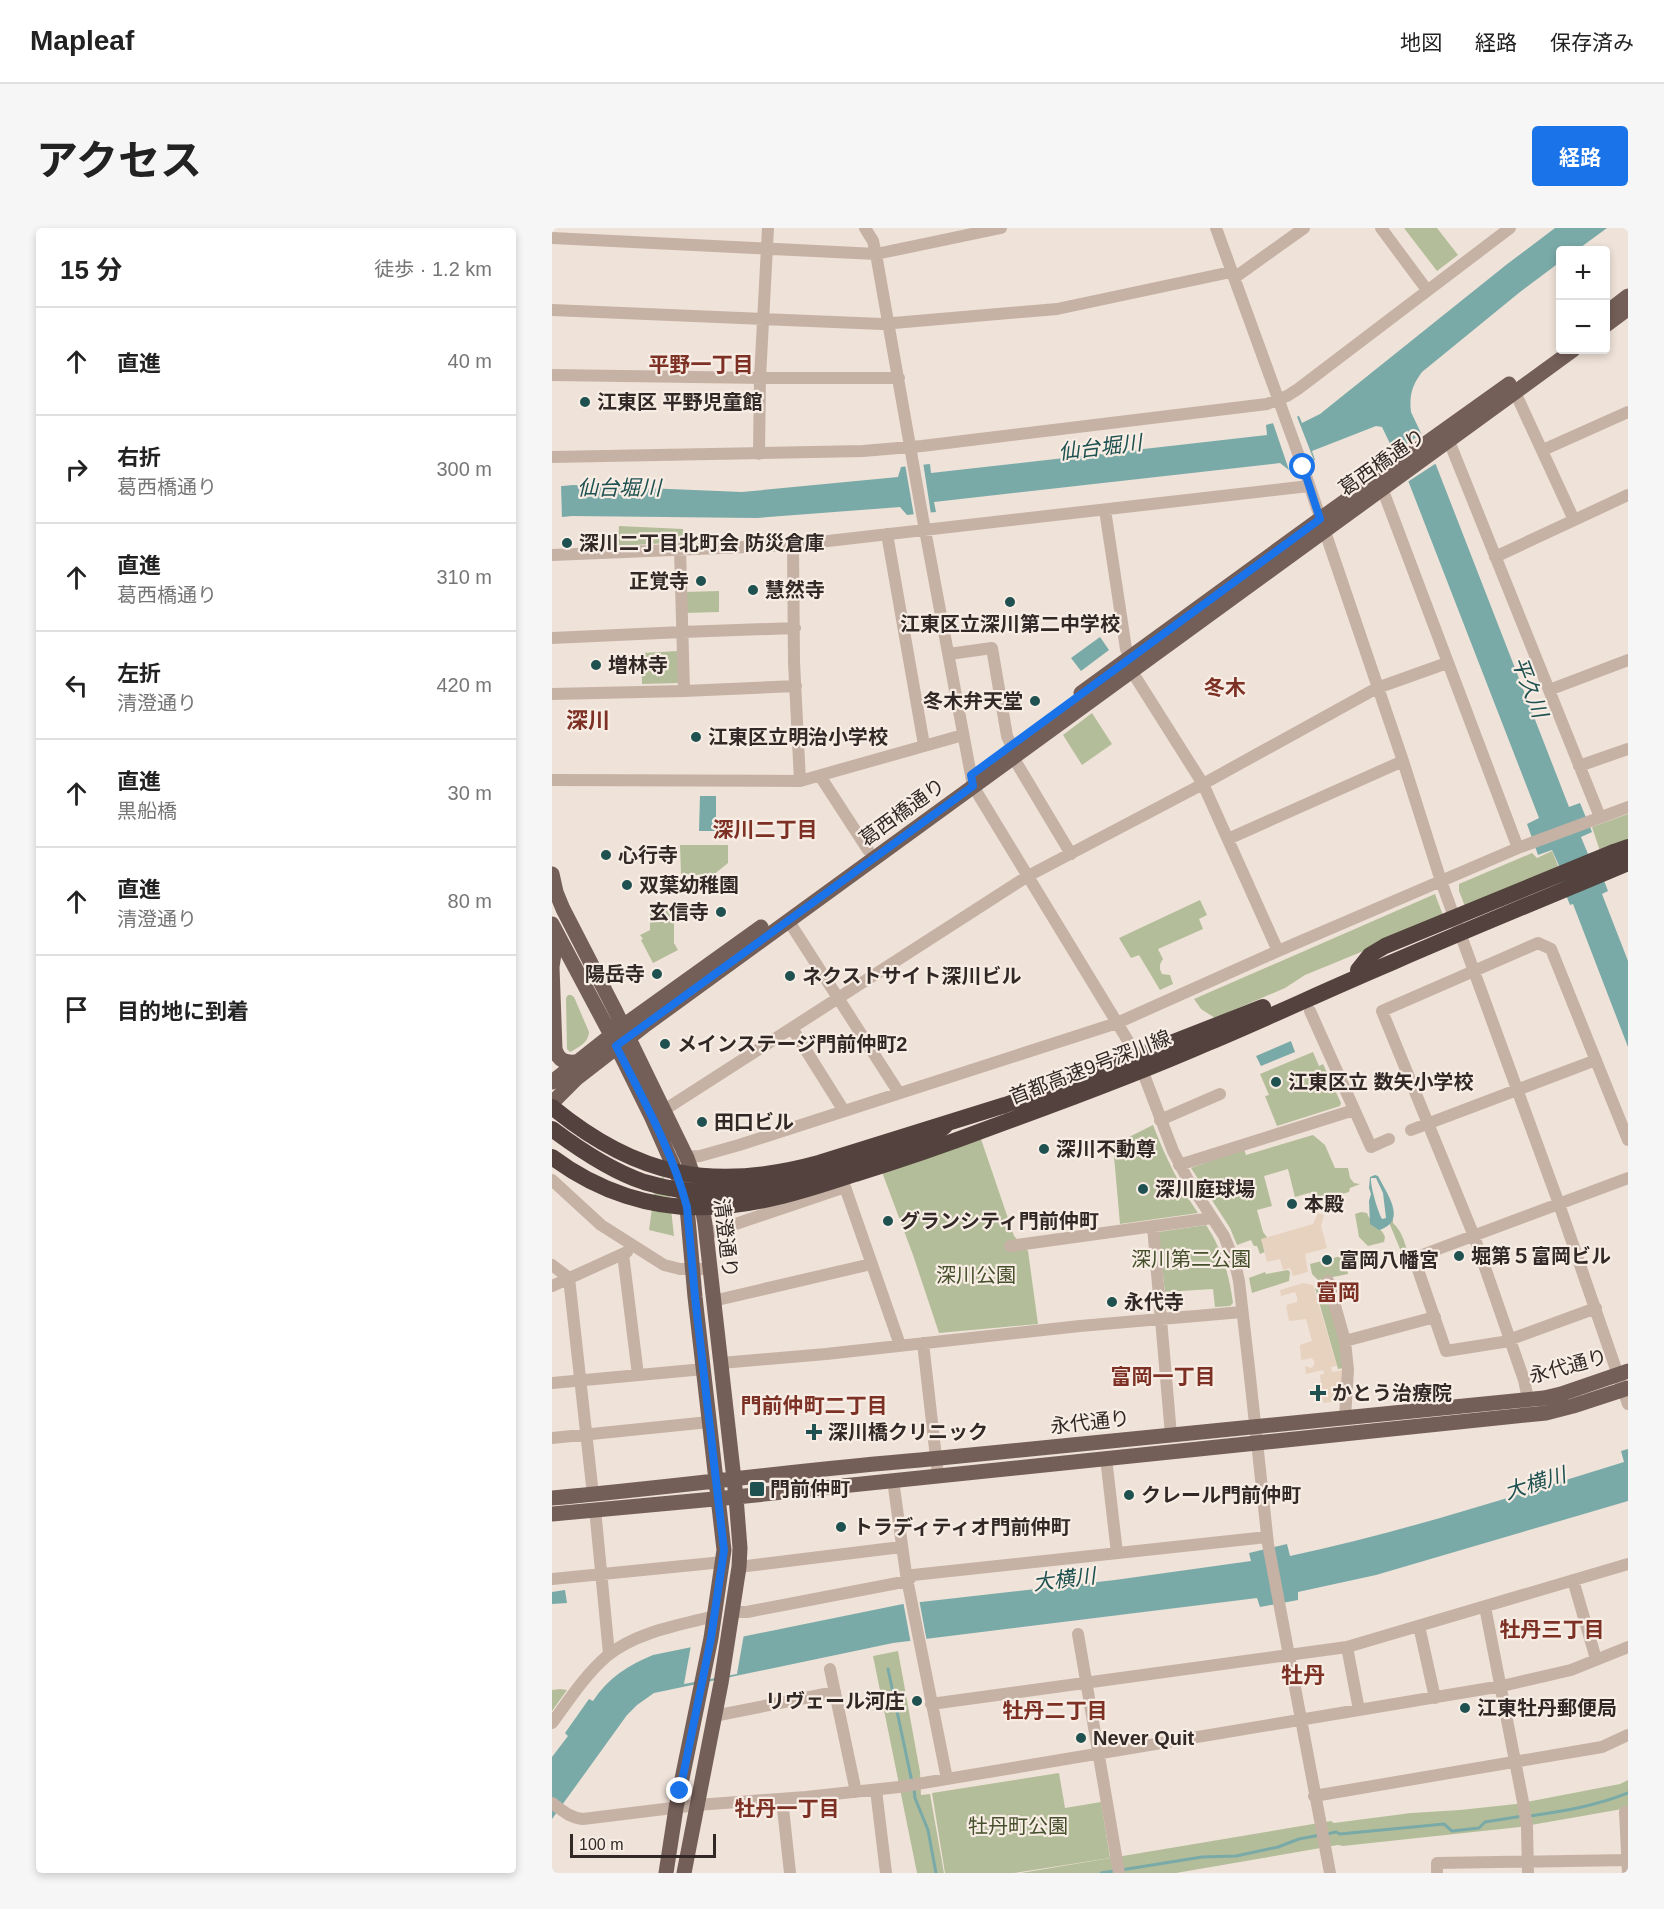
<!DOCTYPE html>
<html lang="ja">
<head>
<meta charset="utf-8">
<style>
	:root { --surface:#fff; --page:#f6f6f6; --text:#222; --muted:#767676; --line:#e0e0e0; --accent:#1a73e8 }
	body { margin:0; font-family:Arial,"Noto Sans JP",sans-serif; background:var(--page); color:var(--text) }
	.controls { position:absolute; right:18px; top:18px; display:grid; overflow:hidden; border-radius:6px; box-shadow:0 3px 9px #0003 }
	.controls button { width:54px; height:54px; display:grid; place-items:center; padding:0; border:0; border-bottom:2px solid var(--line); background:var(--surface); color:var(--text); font:30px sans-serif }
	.scale { position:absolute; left:18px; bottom:15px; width:146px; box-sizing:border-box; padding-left:6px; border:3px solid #322926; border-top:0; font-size:16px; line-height:21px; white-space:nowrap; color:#322926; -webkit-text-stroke:4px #f7ede4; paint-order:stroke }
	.stop { position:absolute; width:18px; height:18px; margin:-14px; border:4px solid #1a73e8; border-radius:50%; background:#fff }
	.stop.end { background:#1a73e8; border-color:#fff; box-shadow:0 2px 6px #0008 }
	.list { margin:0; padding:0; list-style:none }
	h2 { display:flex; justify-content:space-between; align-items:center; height:78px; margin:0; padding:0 24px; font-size:26px }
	h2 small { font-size:20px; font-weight:400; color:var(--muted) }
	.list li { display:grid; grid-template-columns:39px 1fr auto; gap:18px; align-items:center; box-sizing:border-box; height:108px; padding:0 24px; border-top:2px solid var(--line) }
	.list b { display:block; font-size:22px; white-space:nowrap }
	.list p { margin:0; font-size:20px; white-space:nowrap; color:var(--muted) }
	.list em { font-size:20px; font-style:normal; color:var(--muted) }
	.icon { flex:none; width:33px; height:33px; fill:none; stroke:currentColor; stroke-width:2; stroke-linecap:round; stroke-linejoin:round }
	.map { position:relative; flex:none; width:1076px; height:1645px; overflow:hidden; border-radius:6px }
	header { display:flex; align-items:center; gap:36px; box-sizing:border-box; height:84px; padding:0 30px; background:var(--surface); border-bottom:2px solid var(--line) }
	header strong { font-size:28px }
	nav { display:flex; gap:33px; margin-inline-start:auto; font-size:21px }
	.intro { display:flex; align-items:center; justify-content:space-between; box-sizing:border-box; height:144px; padding:0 36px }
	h1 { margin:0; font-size:42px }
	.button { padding:15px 27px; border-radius:6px; background:var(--accent); color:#fff; font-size:21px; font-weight:700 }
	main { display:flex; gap:36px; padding:0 36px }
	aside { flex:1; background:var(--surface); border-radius:6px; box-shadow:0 3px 9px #0003 }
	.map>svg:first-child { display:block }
	.green { fill:#b4bd99 }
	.plaza { fill:#e7d2c0 }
	.water { fill:#79aaa8; fill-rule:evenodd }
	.pier { fill:#efe2d8 }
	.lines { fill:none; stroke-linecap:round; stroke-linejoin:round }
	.stream { stroke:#79aaa8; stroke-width:3 }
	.minor { stroke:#c6b1a5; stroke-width:12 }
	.major { stroke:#745e58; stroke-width:15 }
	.highway { stroke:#53423d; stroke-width:16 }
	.highway-bridge { stroke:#53423d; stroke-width:16 }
	.route { stroke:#1a73e8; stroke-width:8 }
	.poi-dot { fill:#1e5150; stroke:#f7ede4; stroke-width:2 }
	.labels { text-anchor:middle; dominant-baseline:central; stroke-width:4.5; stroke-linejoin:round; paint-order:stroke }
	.poi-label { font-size:20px; font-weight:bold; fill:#322926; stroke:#f7ede4; text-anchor:start }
	.street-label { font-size:20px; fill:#322926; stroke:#f7ede4 }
	.park-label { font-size:20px; fill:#454f2b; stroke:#f7ede4 }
	.neighbourhood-label { font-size:21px; font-weight:bold; fill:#7d3024; stroke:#f7ede4 }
	.water-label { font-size:21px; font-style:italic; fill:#1e5150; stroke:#f7ede4 }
	.quarter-label { font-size:22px; font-weight:bold; fill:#7d3024; stroke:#f7ede4 }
</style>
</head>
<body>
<header>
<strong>Mapleaf</strong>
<nav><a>地図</a><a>経路</a><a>保存済み</a></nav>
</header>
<div class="intro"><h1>アクセス</h1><a class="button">経路</a></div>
<main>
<aside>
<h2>15 分<small>徒歩 · 1.2 km</small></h2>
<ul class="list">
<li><svg class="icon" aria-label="ahead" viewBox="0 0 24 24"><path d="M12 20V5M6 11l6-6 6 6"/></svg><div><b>直進</b></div><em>40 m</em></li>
<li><svg class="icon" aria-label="right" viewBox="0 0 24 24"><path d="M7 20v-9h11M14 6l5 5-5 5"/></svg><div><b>右折</b><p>葛西橋通り</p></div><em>300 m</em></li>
<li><svg class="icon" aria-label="ahead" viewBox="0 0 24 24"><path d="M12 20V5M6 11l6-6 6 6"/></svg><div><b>直進</b><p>葛西橋通り</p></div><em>310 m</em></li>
<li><svg class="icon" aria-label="left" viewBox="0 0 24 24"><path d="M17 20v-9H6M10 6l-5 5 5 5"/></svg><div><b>左折</b><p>清澄通り</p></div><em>420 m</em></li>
<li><svg class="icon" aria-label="ahead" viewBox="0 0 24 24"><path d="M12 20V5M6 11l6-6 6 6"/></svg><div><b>直進</b><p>黒船橋</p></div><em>30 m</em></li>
<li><svg class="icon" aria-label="ahead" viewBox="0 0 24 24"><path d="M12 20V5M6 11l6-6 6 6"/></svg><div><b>直進</b><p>清澄通り</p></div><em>80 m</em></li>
<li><svg class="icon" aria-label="arrive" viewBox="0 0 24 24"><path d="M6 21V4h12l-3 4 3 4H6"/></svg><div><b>目的地に到着</b></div></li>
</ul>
</aside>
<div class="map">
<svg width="1076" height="1645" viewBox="0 0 1076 1645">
	<rect width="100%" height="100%" fill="#efe2d8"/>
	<!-- green -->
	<path class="green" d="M 852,0 L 885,0 L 906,27 L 885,43 Z
		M 67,298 L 131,301 L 131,314 L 66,318 Z
		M 167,363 L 167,384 L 133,385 L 132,364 Z
		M 126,423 L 127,455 L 90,456 L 89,425 Z
		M 540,485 L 560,516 L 530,537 L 511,507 Z
		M 1076,586 L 1076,616 L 1049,626 L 1040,599 Z
		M 128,617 L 176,617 L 176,635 L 160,648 L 129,646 Z
		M 1000,623 L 1007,640 L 914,681 L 907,663 L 907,656 L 980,625 L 985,630 Z
		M 883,666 L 892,690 L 753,747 L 733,760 L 663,790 L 649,781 L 642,771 Z
		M 648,672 L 655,687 L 647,691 L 651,701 L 606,721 L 611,731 C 607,737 607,740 610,746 L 618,747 L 621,756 L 608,762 L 587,727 L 579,730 L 567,710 Z
		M 98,678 L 122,679 L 122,715 L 126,722 L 101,735 L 89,712 L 91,711 L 88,707 L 98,702 Z
		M 16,767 L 19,767 L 22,769 L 37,804 C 37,814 26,820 18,824 L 15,821 L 14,770 Z
		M 761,824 L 767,838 L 771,836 L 789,875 L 788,878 L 725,898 L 713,868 L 717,867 L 708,846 Z
		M 601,897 C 613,928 627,957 646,985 L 568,996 L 561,917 Z
		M 761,907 L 773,917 L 783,940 L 796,940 L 798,950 L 802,955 L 808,956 L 798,960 L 797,964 L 771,971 L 757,965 L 743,969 L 736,941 L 712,948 L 720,978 L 705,982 L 711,1004 L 718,1013 L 717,1022 L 708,1026 L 705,1018 L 702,1018 L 699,1012 L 685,1017 L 678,1000 L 639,940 L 692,921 L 694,927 Z
		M 429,911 L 462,1008 L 476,1023 L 486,1096 L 387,1105 L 361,1027 L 330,944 Z
		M 112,949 L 117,963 L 122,1008 L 97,1002 L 104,951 Z
		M 809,984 L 815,985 C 818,995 829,998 833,1009 L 832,1014 L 816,1018 L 807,1009 L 803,986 Z
		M 841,991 L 841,995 C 850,1003 853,1015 856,1026 L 853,1028 L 854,1032 L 850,1032 L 848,1021 L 836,992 Z
		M 654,997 C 670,1021 677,1046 681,1075 L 678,1078 L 663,1079 L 661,1061 L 613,1064 L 606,1004 Z
		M 820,1022 C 825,1028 826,1032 822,1038 L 804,1041 L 801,1034 C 804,1025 811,1023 820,1022 Z
		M 793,1027 L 796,1046 L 766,1052 L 760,1046 L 758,1036 Z
		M 736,1042 L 738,1044 L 737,1053 L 700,1065 L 697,1050 L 713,1044 L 714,1046 Z
		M 771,1058 L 790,1116 L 791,1140 L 786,1141 L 763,1060 Z
		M 346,1423 L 368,1544 L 369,1567 L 378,1566 L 392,1645 L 365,1645 L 321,1428 Z
		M 8,1461 L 15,1462 L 0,1483 L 0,1462 Z
		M 507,1545 L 513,1580 L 549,1574 L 558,1630 L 462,1645 L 393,1645 L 380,1565 Z
		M 1076,1552 L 1076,1580 L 968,1599 L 791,1618 L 786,1617 L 624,1645 L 469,1645 L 779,1593 L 782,1595 L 859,1585 L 908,1582 L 964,1576 L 1068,1556 Z"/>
	<!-- plaza -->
	<path class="plaza" d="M 766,985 L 772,987 L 769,998 L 775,1020 L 753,1026 L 756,1044 L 741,1048 L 738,1040 L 731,1042 L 728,1031 L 715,1034 L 709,1011 L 761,996 Z
		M 751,1055 L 761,1057 L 785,1138 L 779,1139 L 780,1144 L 792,1142 L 792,1172 L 771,1175 L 768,1147 L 772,1146 L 771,1142 L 754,1146 L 753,1138 L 760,1140 L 763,1135 L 760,1130 L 749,1132 L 748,1117 L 760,1113 L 754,1091 L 737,1093 L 734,1077 L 745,1074 L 745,1069 L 743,1064 L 729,1068 L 728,1062 Z"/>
	<!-- water -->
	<path class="water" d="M 1003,0 L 1055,0 L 1025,22 L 1008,22 L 1008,34 L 968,64 L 870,144 C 860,157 857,168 859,184 L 884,237 L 1017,579 L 1028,575 L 1040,604 L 1029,609 L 1036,626 L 1041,624 L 1056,663 L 1050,666 L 1076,733 L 1076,819 L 1021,676 L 1018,677 L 1004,642 L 1008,640 L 1000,622 L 986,627 L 975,596 L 987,590 L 857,255 L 830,199 L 824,198 L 760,223 L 763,232 L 737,242 L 728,235 L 382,274 L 384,284 L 355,287 L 348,279 L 205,290 L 20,288 L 0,290 L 0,259 L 21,257 L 190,264 L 346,249 L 349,239 L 378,236 L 379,245 L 715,207 L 714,197 L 747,188 L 750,195 L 768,186 L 954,37 Z
		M 548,409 L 557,422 L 529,443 L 519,430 Z
		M 148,568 L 164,568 L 164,603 L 147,603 Z
		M 739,813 L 743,824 L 709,838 L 704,828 Z
		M 823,947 L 826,948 C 835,966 856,993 827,1002 L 818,996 L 817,973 L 819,966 L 817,960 L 818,949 ZM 819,950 L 824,950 L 831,965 L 834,990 L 830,991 C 826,984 818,958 819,950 Z
		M 1076,1221 L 1076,1273 L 824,1347 L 746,1364 L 746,1372 L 708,1379 L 705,1370 L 341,1415 L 102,1465 L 85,1477 L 75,1487 L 0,1591 L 0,1529 L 16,1508 L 13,1505 L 37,1471 L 41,1473 C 56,1450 76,1437 101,1427 L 351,1376 L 563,1352 L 699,1333 L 697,1325 L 735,1316 L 738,1328 C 851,1304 961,1268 1072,1234 L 1069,1223 Z
		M 13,1362 L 15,1375 L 0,1376 L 0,1364 Z"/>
	<!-- pier -->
	<path class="pier" d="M 744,186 L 763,235 L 738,245 L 721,195 Z
		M 872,204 L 886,234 L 854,255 L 840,226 Z
		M 371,234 L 379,286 L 362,288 L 353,236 Z
		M 9,257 L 10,291 L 0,292 L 0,258 Z
		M 367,1371 L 375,1414 L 359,1416 L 351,1373 Z
		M 192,1406 L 185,1446 L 132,1456 L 139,1417 Z"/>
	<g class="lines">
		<!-- stream -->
		<path class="stream" d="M 336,1441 L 360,1554
			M 362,1560 L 363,1570 L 376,1602 L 384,1645
			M 978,1588 C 1012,1583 1044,1578 1076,1565
			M 775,1606 L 784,1604 L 788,1606 L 892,1596 L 900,1603 L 927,1600 L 933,1594 L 971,1588
			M 569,1642 L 650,1629 L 684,1628 L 726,1619 L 747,1611 L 768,1607
			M 549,1645 L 562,1643"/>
		<!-- minor -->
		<path class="minor" d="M 313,0 L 321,13 L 324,26 L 370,286 L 421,558 L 584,826 L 621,923 L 637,954 L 672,1008 L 683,1035 L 687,1053 L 697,1140 L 716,1316 L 778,1645
			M 664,0 L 751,239 L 851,533 L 889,653 L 1007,976 L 1076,1176
			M 829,0 L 875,62
			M 0,10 L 324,26 L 449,0
			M 682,50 L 752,0
			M 0,82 L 330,96 L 505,81 L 679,44
			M 0,147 L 220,150 L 347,150
			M 963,164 L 1022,292
			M 897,213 L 1048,589
			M 991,222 L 1076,184
			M 207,226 L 208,150 L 216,0
			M 0,229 L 311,223 L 370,218 L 715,176 L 735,168 L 746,161 L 958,0
			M 830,260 L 966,620
			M 553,282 L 574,421 L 578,430
			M 335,306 L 372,517
			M 241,317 L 242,434 L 248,553
			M 128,321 L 132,463
			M 0,327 L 241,317 L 757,258
			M 943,329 L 1076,267
			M 0,410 L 130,404 L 243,400
			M 397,426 L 440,420 L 455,508 L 459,517
			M 579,442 L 651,556 L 726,723
			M 997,462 L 1076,432
			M 0,466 L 132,463 L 244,458
			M 461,529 L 519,626
			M 1027,538 L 1076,521
			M 268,548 L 316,622
			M 0,552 L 248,553 L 411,507
			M 676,611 L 851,533
			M 236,692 L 347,865
			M 758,783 L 819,919 L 837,911
			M 240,800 L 292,883
			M 106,886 L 476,648 L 651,556 L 825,460 L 895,435
			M 608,892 L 668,866
			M 859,902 L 1044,832
			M 128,929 L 148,928 L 187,917 L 565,795 L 726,723 L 966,620 L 1076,579
			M 627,937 L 802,882
			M 0,952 L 49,997 L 112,1037 L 128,1041 L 157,1041
			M 601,999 L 619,1207
			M 154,1006 L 293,959 L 348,1117
			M 458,1018 L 660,990
			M 71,1026 L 86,1147
			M 0,1037 L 17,1050 L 41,1267
			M 776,1053 L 793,1113 L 796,1142 L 793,1189
			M 0,1058 L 75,1024
			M 161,1073 L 319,1036
			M 1044,1080 L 951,1114 L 894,1123 L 862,1030 L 1076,950
			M 793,1113 L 883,1089
			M 371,1115 L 386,1247
			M 169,1135 L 274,1126 L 528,1098 L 690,1084
			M 0,1155 L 152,1141
			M 976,1171 L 972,1152 L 922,1008 L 830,783 L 986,715 L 999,721 L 1076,912
			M 0,1210 L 157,1194
			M 554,1230 L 565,1325
			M 341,1252 L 354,1346 L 395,1551
			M 43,1281 L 57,1426
			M 187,1339 L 349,1319
			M 0,1351 L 171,1334
			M 1021,1352 L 1044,1431
			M 933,1379 L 971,1574 L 975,1599 L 976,1645
			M 180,1384 L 195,1384 L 356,1353 L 361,1347 L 715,1309
			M 867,1398 L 883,1470
			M 526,1406 L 567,1645
			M 795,1419 L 807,1482
			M 278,1441 L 304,1564
			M 379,1476 L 795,1419 L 1076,1336
			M 162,1488 L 283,1464
			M 0,1495 C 17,1472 33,1447 55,1428 C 84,1404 128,1397 163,1388
			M 324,1562 L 334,1645
			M 762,1568 L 1050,1519 L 1076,1507
			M 230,1571 L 238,1645
			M 0,1575 C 10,1582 18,1590 31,1591 L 145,1577 L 254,1569 L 347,1559 L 950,1458 L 1019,1442 L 1076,1419
			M 1073,1584 L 1076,1645
			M 885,1645 L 885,1635 L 1076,1632"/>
		<!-- major -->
		<path class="major" d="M 1054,85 L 1076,68
			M 1054,97 L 1074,82
			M 529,465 L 768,291 L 957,156
			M 0,646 L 4,664 L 11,681 L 64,784 L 135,930 L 148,967 L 153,996 L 184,1269 L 188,1320 L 187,1339 L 169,1455 L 132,1645
			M 0,696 L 59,807 L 100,890 L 127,951 L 135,979 L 143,1069 L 172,1322 L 159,1410 L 124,1580 L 114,1645
			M 5,706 L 0,739 L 3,821 C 6,832 13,835 23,834
			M 0,854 L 71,798 L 209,699
			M 0,875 L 25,850 L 92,798 L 1021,122
			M 0,1270 C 123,1259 245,1242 368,1232 L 992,1170 L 1009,1166 L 1076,1143
			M 0,1286 L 184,1269 L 994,1185 L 1021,1178 L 1076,1160"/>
		<!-- highway -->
		<path class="highway" d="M 1062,624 L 1076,619
			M 243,954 L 368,913 L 382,907 L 393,898"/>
		<!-- highway-bridge -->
		<path class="highway-bridge" d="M 806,742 L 818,727 L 833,718 L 1062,624
			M 0,879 C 85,949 161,964 267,935 L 453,877 L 514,856 L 711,779
			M 0,901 C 28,922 59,943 92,954 C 141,969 194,966 243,954
			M 0,929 C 45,963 101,982 157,979 C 208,977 255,962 303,946 C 349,932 395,916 440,899 C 512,873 585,846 656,815 C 718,789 779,760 841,734 C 919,700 998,668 1076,635"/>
	</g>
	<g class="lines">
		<!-- route -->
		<path class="route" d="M 128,1563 L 159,1410 L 172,1322 L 143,1069 L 135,979 C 120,922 91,871 64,818 L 421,558 L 419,547 L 768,291 L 751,239"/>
	</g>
	<!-- markers -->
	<g class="poi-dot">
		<circle cx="33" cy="174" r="6"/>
		<circle cx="15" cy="315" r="6"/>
		<circle cx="149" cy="353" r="6"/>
		<circle cx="201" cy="362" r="6"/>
		<circle cx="458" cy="374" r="6"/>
		<circle cx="44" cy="437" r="6"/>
		<circle cx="483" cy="473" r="6"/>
		<circle cx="144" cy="509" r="6"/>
		<circle cx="54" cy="627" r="6"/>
		<circle cx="75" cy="657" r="6"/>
		<circle cx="169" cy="684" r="6"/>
		<circle cx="105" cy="746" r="6"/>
		<circle cx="238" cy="748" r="6"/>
		<circle cx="113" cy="816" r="6"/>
		<circle cx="724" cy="854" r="6"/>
		<circle cx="150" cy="894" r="6"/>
		<circle cx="492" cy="921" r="6"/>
		<circle cx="591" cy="961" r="6"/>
		<circle cx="740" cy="976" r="6"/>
		<circle cx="336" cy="993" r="6"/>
		<circle cx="907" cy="1028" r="6"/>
		<circle cx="775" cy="1032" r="6"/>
		<circle cx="560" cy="1074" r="6"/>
		<path d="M763 1156h6v6h6v6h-6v6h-6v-6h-6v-6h6z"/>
		<path d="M259 1195h6v6h6v6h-6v6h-6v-6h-6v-6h6z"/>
		<rect x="197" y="1253" width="16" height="16" rx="3"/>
		<circle cx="577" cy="1267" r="6"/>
		<circle cx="289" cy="1299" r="6"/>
		<circle cx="365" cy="1473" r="6"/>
		<circle cx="913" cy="1480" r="6"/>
		<circle cx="529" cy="1510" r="6"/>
	</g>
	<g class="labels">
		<!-- poi labels -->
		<g class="poi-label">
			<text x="45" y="174">江東区 平野児童館</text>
			<text x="27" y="315">深川二丁目北町会 防災倉庫</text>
			<text x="137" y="353" text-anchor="end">正覚寺</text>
			<text x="213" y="362">慧然寺</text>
			<text x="458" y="396" text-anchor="middle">江東区立深川第二中学校</text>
			<text x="56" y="437">増林寺</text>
			<text x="471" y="473" text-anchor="end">冬木弁天堂</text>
			<text x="156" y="509">江東区立明治小学校</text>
			<text x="66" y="627">心行寺</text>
			<text x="87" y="657">双葉幼稚園</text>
			<text x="157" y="684" text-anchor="end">玄信寺</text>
			<text x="93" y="746" text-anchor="end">陽岳寺</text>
			<text x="250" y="748">ネクストサイト深川ビル</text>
			<text x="125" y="816">メインステージ門前仲町2</text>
			<text x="736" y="854">江東区立 数矢小学校</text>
			<text x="162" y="894">田口ビル</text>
			<text x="504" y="921">深川不動尊</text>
			<text x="603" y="961">深川庭球場</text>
			<text x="752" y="976">本殿</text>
			<text x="348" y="993">グランシティ門前仲町</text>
			<text x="919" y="1028">堀第５富岡ビル</text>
			<text x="787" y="1032">富岡八幡宮</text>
			<text x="572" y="1074">永代寺</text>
			<text x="780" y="1165">かとう治療院</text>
			<text x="276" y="1204">深川橋クリニック</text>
			<text x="218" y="1261">門前仲町</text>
			<text x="589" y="1267">クレール門前仲町</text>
			<text x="301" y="1299">トラディティオ門前仲町</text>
			<text x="353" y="1473" text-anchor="end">リヴェール河庄</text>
			<text x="925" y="1480">江東牡丹郵便局</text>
			<text x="541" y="1510">Never Quit</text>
		</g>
		<!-- street labels -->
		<g class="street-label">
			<text transform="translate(830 234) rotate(-35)">葛西橋通り</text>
			<text transform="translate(350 584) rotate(-36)">葛西橋通り</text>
			<text transform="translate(538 839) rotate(-21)">首都高速9号深川線</text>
			<text transform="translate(174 1010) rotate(83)">清澄通り</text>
			<text transform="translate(1016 1138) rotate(-15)">永代通り</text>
			<text transform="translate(538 1194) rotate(-6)">永代通り</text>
		</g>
		<!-- park labels -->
		<g class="park-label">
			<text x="639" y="1031">深川第二公園</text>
			<text x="424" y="1047">深川公園</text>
			<text x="466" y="1598">牡丹町公園</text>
		</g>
		<!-- neighbourhood labels -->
		<g class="neighbourhood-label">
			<text x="149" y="136">平野一丁目</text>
			<text x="673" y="459">冬木</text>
			<text x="213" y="601">深川二丁目</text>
			<text x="611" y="1148">富岡一丁目</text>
			<text x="262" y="1177">門前仲町二丁目</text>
			<text x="1000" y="1401">牡丹三丁目</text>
			<text x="503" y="1482">牡丹二丁目</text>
			<text x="235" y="1580">牡丹一丁目</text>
		</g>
		<!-- water labels -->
		<g class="water-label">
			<text transform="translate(548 219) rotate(-7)">仙台堀川</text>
			<text x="67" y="259">仙台堀川</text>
			<text transform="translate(978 459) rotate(69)">平久川</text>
			<text transform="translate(983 1255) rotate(-17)">大横川</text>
			<text transform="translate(512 1351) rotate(-7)">大横川</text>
		</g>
		<!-- quarter labels -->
		<g class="quarter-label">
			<text x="36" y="492">深川</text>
			<text x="786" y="1064">富岡</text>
			<text x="751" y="1447">牡丹</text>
		</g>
	</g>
</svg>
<div class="controls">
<button>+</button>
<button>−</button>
</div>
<div class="scale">100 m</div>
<div class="stop" style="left:751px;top:239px"></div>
<div class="stop end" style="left:128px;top:1563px"></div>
</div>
</main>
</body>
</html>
